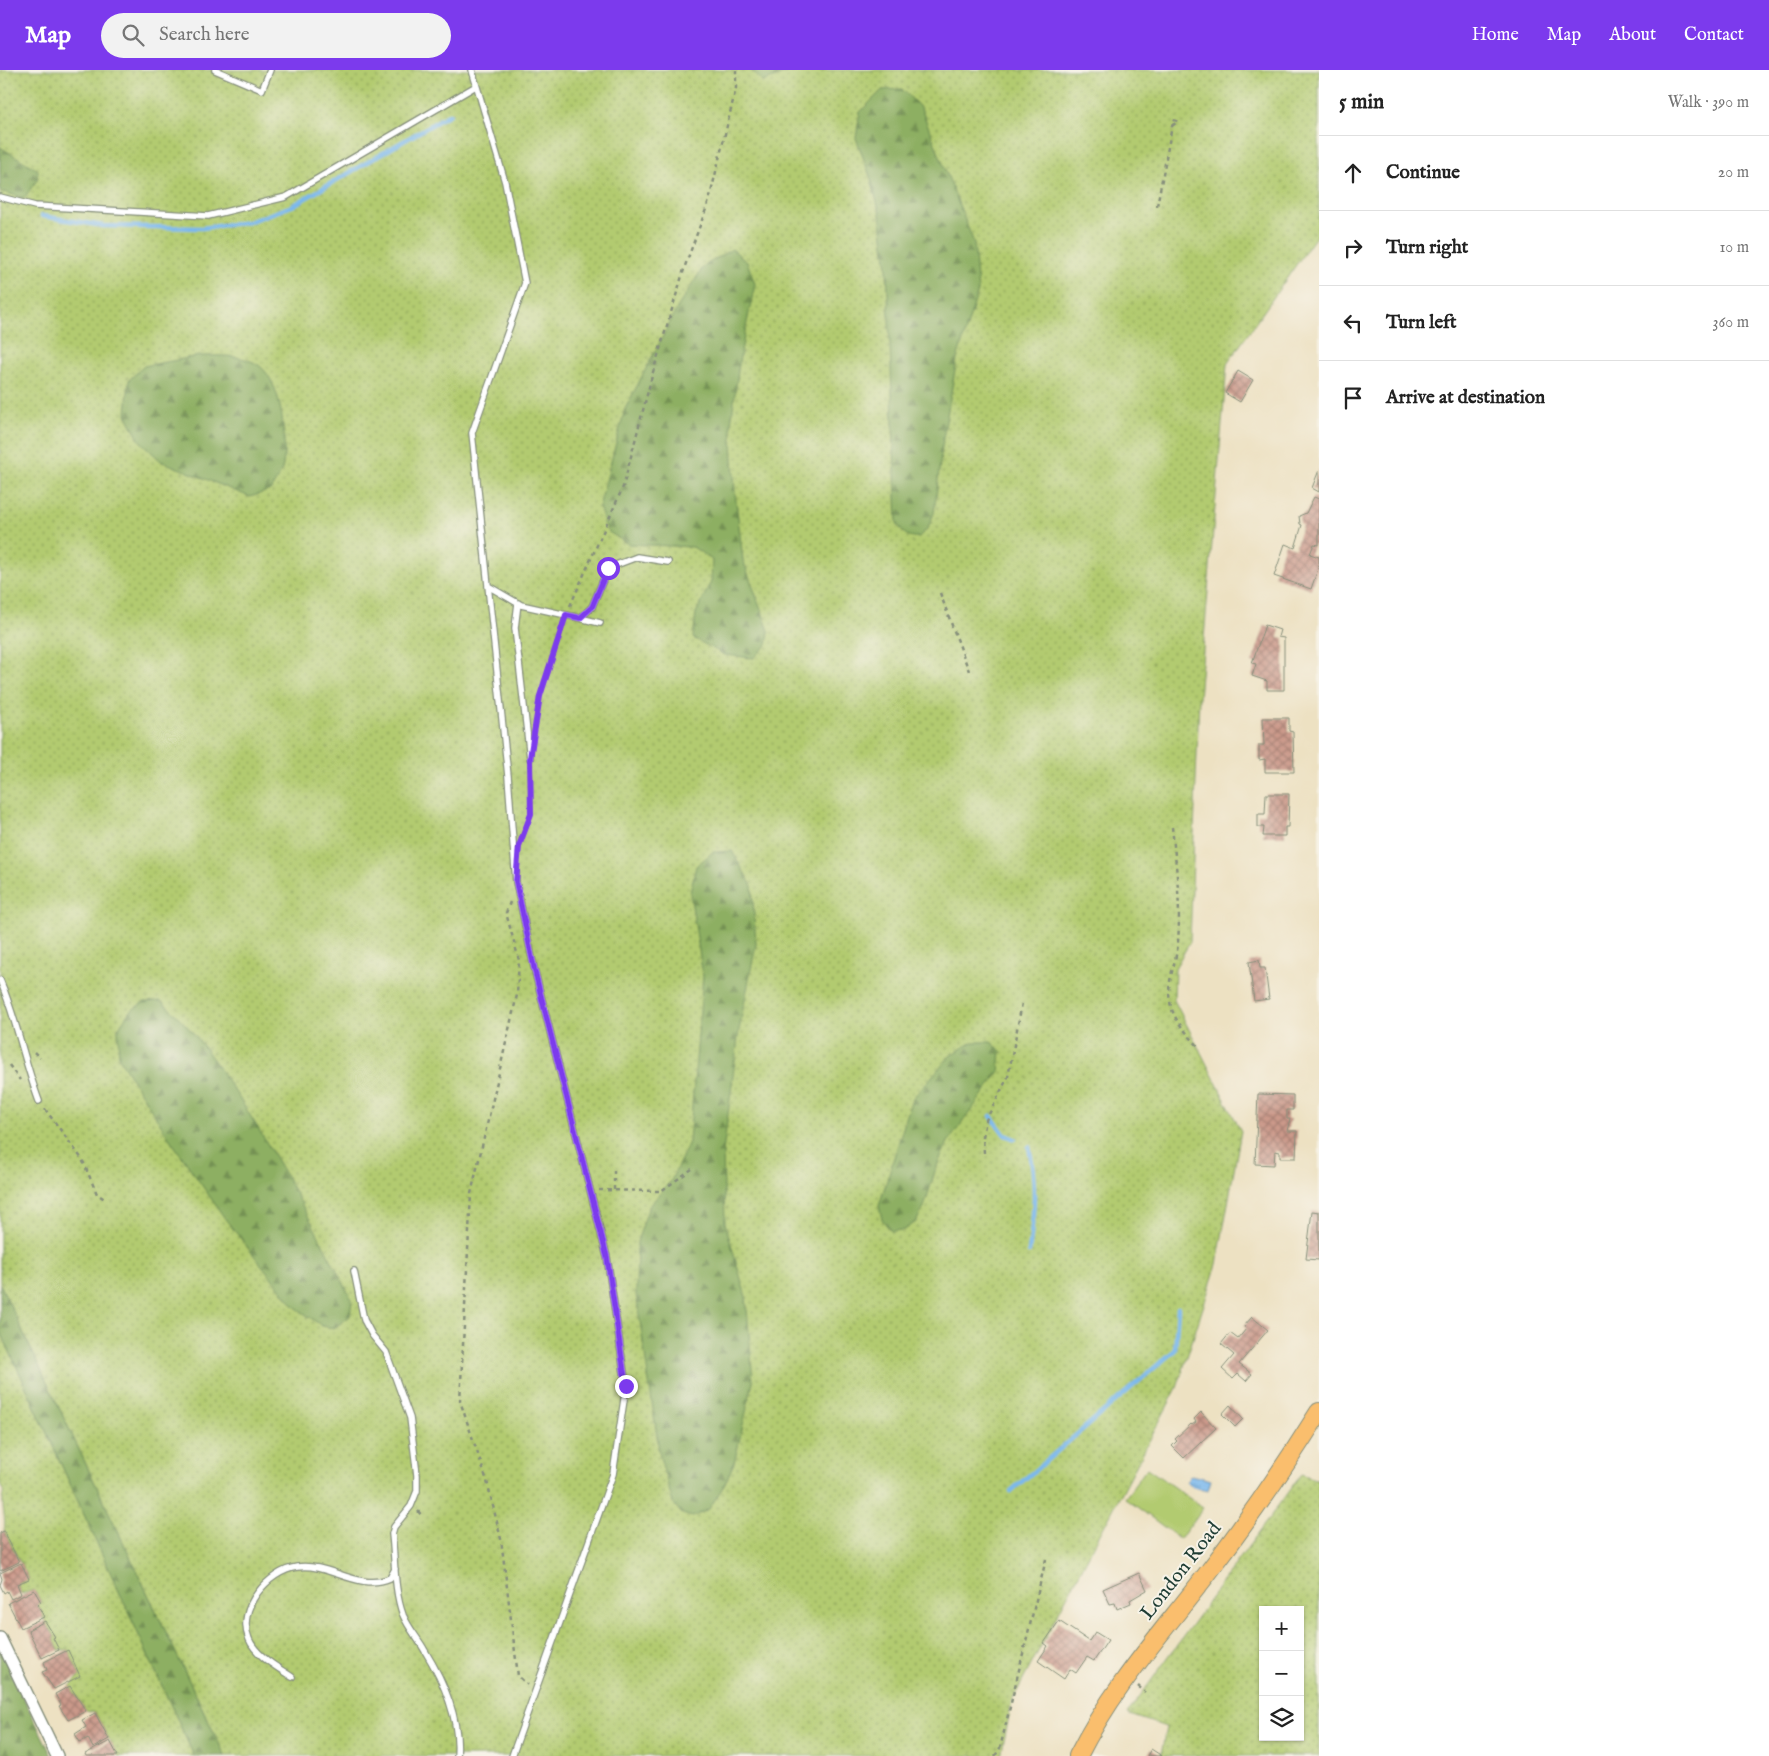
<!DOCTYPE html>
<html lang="en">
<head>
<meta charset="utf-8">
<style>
	:root { --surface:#fff; --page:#f2f2f2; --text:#222; --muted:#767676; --line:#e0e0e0; --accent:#7c3aed }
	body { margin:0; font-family:"IM FELL English",serif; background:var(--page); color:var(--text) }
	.controls { position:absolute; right:15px; bottom:15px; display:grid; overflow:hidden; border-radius:0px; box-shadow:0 1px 4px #0004 }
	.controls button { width:45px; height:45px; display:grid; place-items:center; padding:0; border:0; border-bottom:1px solid var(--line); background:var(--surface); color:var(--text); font:25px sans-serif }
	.stop { position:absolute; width:15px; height:15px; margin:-11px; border:4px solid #7c3aed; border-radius:50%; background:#fff }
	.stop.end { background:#7c3aed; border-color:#fff; box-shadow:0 1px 5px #0008 }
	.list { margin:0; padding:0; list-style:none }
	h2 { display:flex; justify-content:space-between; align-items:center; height:65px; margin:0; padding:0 20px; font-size:21px }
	h2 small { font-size:16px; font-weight:400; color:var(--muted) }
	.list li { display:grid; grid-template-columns:32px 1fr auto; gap:15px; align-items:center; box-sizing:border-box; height:75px; padding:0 20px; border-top:1px solid var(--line) }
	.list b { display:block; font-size:19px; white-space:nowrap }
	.list em { font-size:16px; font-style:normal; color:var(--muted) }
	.icon { flex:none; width:28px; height:28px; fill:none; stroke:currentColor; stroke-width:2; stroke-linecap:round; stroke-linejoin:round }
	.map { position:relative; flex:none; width:1319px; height:1686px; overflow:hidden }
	header { display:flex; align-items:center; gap:30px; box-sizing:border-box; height:70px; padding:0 25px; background:var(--accent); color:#fff }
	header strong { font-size:24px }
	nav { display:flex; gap:28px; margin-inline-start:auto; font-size:18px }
	.search { width:350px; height:45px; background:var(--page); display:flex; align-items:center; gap:12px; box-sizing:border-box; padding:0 18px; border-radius:28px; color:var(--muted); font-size:19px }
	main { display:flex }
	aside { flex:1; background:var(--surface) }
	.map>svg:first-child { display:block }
	.grass { fill:url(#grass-dots); stroke:#688452; fill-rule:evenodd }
	.forest { fill:url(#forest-firs); stroke:#56764b }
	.pitch { fill:#b2cb70; stroke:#688452 }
	.water { fill:url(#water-ripples); stroke:#4c7a90 }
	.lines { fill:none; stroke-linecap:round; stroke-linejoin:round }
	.stream { stroke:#7ab8ed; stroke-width:4.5 }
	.building { fill:url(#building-cross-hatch) }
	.lane-casing { stroke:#868f7b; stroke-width:8 }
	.street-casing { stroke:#868f7b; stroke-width:14 }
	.primary-casing { stroke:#868f7b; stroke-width:20 }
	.path { stroke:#868f7b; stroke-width:2.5; stroke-dasharray:4 4; stroke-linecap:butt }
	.lane { stroke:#fff; stroke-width:5.5 }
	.street { stroke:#fff; stroke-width:11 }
	.primary { stroke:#fabe6d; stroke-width:18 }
	.route { stroke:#7c3aed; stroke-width:6 }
	.labels { text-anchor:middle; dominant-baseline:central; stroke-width:4; stroke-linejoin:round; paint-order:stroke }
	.street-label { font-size:20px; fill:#1f3d34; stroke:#f7f3e8 }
</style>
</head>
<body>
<header>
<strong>Map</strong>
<div class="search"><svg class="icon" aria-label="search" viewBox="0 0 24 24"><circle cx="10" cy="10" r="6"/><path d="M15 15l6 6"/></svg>Search here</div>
<nav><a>Home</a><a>Map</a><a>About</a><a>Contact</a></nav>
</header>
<main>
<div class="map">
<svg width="1319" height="1686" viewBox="0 0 1319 1686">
	<defs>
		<pattern id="grass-dots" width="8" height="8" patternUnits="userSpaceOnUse" patternTransform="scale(1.25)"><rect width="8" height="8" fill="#b2cb70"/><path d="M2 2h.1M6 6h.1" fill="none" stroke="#90a65d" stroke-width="1.8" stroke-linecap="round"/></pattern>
		<pattern id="forest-firs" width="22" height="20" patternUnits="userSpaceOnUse" patternTransform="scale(1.25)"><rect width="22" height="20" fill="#8daf62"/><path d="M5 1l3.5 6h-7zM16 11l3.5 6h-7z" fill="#739052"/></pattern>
		<pattern id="water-ripples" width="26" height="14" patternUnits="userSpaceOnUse" patternTransform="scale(1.25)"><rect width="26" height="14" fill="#7ab8ed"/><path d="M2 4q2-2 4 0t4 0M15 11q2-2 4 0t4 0" fill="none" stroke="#6397c1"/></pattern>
		<pattern id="building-cross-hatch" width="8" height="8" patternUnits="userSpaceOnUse" patternTransform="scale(1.25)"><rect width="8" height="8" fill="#cb998a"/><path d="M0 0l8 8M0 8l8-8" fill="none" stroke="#a47e72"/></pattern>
	</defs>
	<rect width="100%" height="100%" fill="#f7f3e8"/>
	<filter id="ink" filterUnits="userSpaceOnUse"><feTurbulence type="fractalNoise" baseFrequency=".02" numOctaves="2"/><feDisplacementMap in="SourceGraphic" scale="10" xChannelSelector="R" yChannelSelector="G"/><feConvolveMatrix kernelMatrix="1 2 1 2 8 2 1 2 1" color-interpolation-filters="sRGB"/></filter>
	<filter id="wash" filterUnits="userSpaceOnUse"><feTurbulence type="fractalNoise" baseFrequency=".0096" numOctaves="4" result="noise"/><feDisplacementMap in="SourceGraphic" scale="20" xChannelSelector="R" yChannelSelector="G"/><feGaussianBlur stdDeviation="1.12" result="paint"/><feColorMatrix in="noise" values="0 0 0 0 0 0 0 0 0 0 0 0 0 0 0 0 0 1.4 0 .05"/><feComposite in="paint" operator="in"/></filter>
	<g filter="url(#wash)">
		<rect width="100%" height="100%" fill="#ede1c2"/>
		<!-- grass -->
		<path class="grass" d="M 0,0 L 1319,0 L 1319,162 L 1227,294 L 1199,628 L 1190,872 L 1175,898 L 1174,930 L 1241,1061 L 1217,1194 L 1177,1318 L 1012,1631 L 1001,1686 L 225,1686 L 0,1214 Z
			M 0,1260 L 194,1686 L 118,1686 L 95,1643 L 86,1641 L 70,1616 L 80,1606 L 68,1580 L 59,1580 L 53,1568 L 55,1567 L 50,1558 L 48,1559 L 38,1535 L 41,1532 L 34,1520 L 21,1524 L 17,1514 L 29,1509 L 4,1461 C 7,1448 0,1434 4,1422 L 0,1415 Z
			M 1301,1404 L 1319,1410 L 1319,1686 L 1161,1686 L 1166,1657 L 1127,1644 ZM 1263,1540 L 1300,1540 L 1300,1667 L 1263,1667 Z"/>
		<!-- forest -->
		<path class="forest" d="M 751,0 L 793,0 L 763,12 Z
			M 902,19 L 921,38 L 974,173 L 978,221 L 957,289 L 943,368 L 934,443 L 928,458 L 919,467 C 906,468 903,463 897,453 L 887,198 L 880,144 L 871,109 L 856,68 L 860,42 L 882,20 Z
			M 0,77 L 38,100 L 37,110 L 24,128 L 0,121 Z
			M 732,179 L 747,192 L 755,214 L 740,286 L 731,354 L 735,423 L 743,490 L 769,561 L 767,575 L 754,588 L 725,585 L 693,568 L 696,543 L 711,512 L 712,490 L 693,477 L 628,474 L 607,461 L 599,437 L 625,339 L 679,235 L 704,196 Z
			M 199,286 C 217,286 238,284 255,293 C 282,306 287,369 283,395 C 282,403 275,412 271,420 L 250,427 L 161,391 L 140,371 L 126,344 L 129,310 L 144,296 Z
			M 732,781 L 752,816 L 756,874 L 739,960 L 723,1082 L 725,1153 L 746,1227 L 753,1312 L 734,1393 L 723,1417 L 709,1439 L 693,1447 L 682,1444 L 673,1433 L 660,1387 L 636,1224 L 637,1172 L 649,1136 L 671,1111 L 689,1072 L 703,906 L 690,823 L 696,796 L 713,782 Z
			M 161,931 C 194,958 218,996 241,1031 C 282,1095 317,1162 352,1230 L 350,1246 L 334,1258 L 322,1256 L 294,1236 L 226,1150 L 167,1065 L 119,988 L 118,959 L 129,942 L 144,932 Z
			M 972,972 L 991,972 L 1001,981 L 999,1002 L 948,1072 L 936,1098 L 924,1137 L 916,1152 L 904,1160 L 891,1161 L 882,1149 L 879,1136 L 912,1029 L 951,985 Z
			M 0,1214 L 225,1686 L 194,1686 L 0,1260 Z
			M 0,1579 L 52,1686 L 2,1686 L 0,1680 Z"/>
		<!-- pitch -->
		<path class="pitch" d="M 1147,1398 L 1203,1438 L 1180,1469 L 1125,1428 Z"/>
		<!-- water -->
		<path class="water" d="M 1191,1405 L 1211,1410 L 1208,1420 L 1193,1417 L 1186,1412 Z"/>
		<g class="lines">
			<!-- stream -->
			<path class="stream" d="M 42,146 L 104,156 L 202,158 L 248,152 L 292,136 L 450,44
				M 991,1046 L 1005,1065 L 1015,1069
				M 1029,1182 C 1034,1145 1037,1113 1029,1077
				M 1011,1421 L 1175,1280 L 1178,1238"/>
		</g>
		<g id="blocks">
			<!-- building -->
			<path class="building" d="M 1238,301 L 1253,310 L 1240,332 L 1225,323 Z
				M 1319,400 L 1319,422 L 1312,418 Z
				M 1314,427 L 1319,429 L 1319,475 L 1314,474 L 1310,484 L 1319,487 L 1319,496 L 1311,519 L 1274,506 L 1285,474 L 1295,478 L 1302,455 L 1300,454 L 1299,446 L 1306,443 Z
				M 1265,555 L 1280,560 L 1278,567 L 1284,568 L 1284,620 L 1267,620 L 1267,611 L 1252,606 L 1256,594 L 1252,593 Z
				M 1263,648 L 1289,648 L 1289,661 L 1293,662 L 1294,702 L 1265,702 L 1265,689 L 1259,690 L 1259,675 L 1264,675 Z
				M 1266,724 L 1289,724 L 1288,757 L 1285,757 L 1285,766 L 1263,766 L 1264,757 L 1258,757 L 1258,744 L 1265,744 Z
				M 1259,890 L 1260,898 L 1265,898 L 1269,929 L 1254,931 L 1249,892 Z
				M 1258,1024 L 1293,1025 L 1293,1040 L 1287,1040 L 1287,1049 L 1290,1049 L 1287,1061 L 1297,1061 L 1296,1088 L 1280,1088 L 1280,1082 L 1275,1081 L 1274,1095 L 1255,1094 Z
				M 1312,1141 L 1319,1142 L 1319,1190 L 1306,1189 Z
				M 1252,1247 L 1268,1260 L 1239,1294 L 1252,1304 L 1246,1311 L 1238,1304 L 1233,1309 L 1222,1299 L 1234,1285 L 1221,1274 L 1230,1263 L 1238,1269 L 1246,1259 L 1244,1256 Z
				M 1230,1335 L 1243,1349 L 1235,1357 L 1222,1344 Z
				M 1201,1342 L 1216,1358 L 1184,1388 L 1172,1376 L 1177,1371 L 1175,1369 L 1191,1354 L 1192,1355 L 1196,1352 L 1194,1349 Z
				M 4,1461 L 19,1492 L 0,1501 L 0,1463 Z
				M 21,1493 L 29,1509 L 17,1514 L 21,1524 L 11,1529 L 7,1521 L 4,1523 L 0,1515 L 2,1509 L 0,1503 Z
				M 1139,1503 L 1147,1520 L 1130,1530 L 1131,1533 L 1117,1539 L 1115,1533 L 1110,1534 L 1103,1519 Z
				M 34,1520 L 41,1532 L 38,1535 L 44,1547 L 21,1558 L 8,1533 Z
				M 45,1551 L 55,1567 L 53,1568 L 59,1580 L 42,1588 L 28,1560 Z
				M 1059,1551 L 1089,1571 L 1095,1562 L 1108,1570 L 1094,1591 L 1087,1587 L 1076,1603 L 1070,1599 L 1064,1609 L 1038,1591 L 1048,1576 L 1044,1573 Z
				M 68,1580 L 80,1606 L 54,1619 L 42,1602 L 47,1600 L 44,1592 Z
				M 70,1616 L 86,1641 L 68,1650 L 59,1636 L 61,1635 L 55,1624 Z
				M 95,1643 L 109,1669 L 93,1678 L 88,1668 L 80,1672 L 75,1664 L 86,1657 L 82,1650 Z
				M 110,1671 L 118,1686 L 86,1686 L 85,1684 Z
				M 1151,1679 L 1162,1686 L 1147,1686 Z"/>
		</g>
	</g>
	<g filter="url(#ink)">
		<use href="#blocks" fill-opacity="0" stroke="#868f7b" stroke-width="1"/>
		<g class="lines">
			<defs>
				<path id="lane" d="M 215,0 L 262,20 L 270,0
					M 472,0 L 505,112 L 525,213 L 472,363 L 508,706 L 516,812 L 535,902 L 607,1187 L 626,1316 L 613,1404 L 512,1686
					M 0,127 L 35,136 L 208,146 L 286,127 L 476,16
					M 488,516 L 521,535 L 580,548 L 592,537 L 608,498 L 637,487 L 668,492
					M 518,533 L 515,558 L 530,688
					M 580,548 L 600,553
					M 0,910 C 17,950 24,991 39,1031
					M 354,1201 L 364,1250 L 372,1265 L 386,1282 L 410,1348 L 417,1405 L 417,1421 L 411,1436 L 394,1457 L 392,1464 C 395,1490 394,1521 403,1545 C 409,1559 418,1568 425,1581 C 444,1612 460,1649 457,1686
					M 292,1607 C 277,1597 256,1586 249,1569 C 236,1539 268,1501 297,1497 C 329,1492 358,1522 390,1508 L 395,1499"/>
				<path id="street" d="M 0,1568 L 57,1686"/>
				<path id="primary" d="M 1078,1686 C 1112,1618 1161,1564 1207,1504 C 1247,1452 1284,1398 1319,1342"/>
			</defs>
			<!-- lane casing -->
			<use href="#lane" class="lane-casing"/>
			<!-- street casing -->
			<use href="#street" class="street-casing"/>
			<!-- primary casing -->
			<use href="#primary" class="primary-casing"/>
			<!-- path -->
			<path class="path" d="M 1157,136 L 1172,56 L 1173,50 L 1178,51 L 1172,56
				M 940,523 L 969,601
				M 570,536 L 623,417 L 653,302 L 685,196 L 709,131 L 736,18 L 736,0
				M 536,646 L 540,626 L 564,553
				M 1172,757 C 1176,795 1181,834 1178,872 C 1177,892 1166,910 1170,931 C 1172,949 1187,963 1198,976
				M 523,764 L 531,744 L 530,698
				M 510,832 L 506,843 L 519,890 L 517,925 L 471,1124 L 460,1331 L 487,1411 L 501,1469 L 518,1606 L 528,1615
				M 34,982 L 40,988
				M 9,995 L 20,1010
				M 45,1039 L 82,1089 L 97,1124 L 106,1130
				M 984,1083 L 983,1067 L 986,1050 L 1008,1007 L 1022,933
				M 599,1120 L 661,1121 L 692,1099
				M 614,1120 L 614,1100
				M 418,1441 L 422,1446
				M 1138,1616 L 1145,1622
				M 995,1686 L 1000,1678 L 1047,1485"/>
			<!-- lane -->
			<use href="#lane" class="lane"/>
			<!-- street -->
			<use href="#street" class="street"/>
			<!-- primary -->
			<use href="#primary" class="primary"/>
		</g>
	</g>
	<g class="lines" filter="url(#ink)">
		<!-- route -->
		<path class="route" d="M 608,498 L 592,537 L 580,548 L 566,545 L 540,626 L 530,688 L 531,744 L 519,776 L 516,812 L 535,902 L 607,1187 L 626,1316"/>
	</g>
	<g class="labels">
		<!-- street labels -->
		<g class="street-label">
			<text transform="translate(1181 1501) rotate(-52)">London Road</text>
		</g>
	</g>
</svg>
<div class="controls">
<button>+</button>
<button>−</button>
<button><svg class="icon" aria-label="layers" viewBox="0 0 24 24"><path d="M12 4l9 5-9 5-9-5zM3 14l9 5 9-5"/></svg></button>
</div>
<div class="stop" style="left:608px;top:498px"></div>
<div class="stop end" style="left:626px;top:1316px"></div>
</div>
<aside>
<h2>5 min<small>Walk · 390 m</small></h2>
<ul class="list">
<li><svg class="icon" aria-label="ahead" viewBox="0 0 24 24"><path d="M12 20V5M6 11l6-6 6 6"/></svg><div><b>Continue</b></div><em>20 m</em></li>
<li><svg class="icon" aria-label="right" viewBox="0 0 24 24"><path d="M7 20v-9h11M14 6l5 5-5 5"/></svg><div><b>Turn right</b></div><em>10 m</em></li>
<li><svg class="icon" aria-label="left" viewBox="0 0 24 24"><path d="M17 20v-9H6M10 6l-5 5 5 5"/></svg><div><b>Turn left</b></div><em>360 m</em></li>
<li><svg class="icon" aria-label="arrive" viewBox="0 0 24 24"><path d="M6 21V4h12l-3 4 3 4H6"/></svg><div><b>Arrive at destination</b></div></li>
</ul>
</aside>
</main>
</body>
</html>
